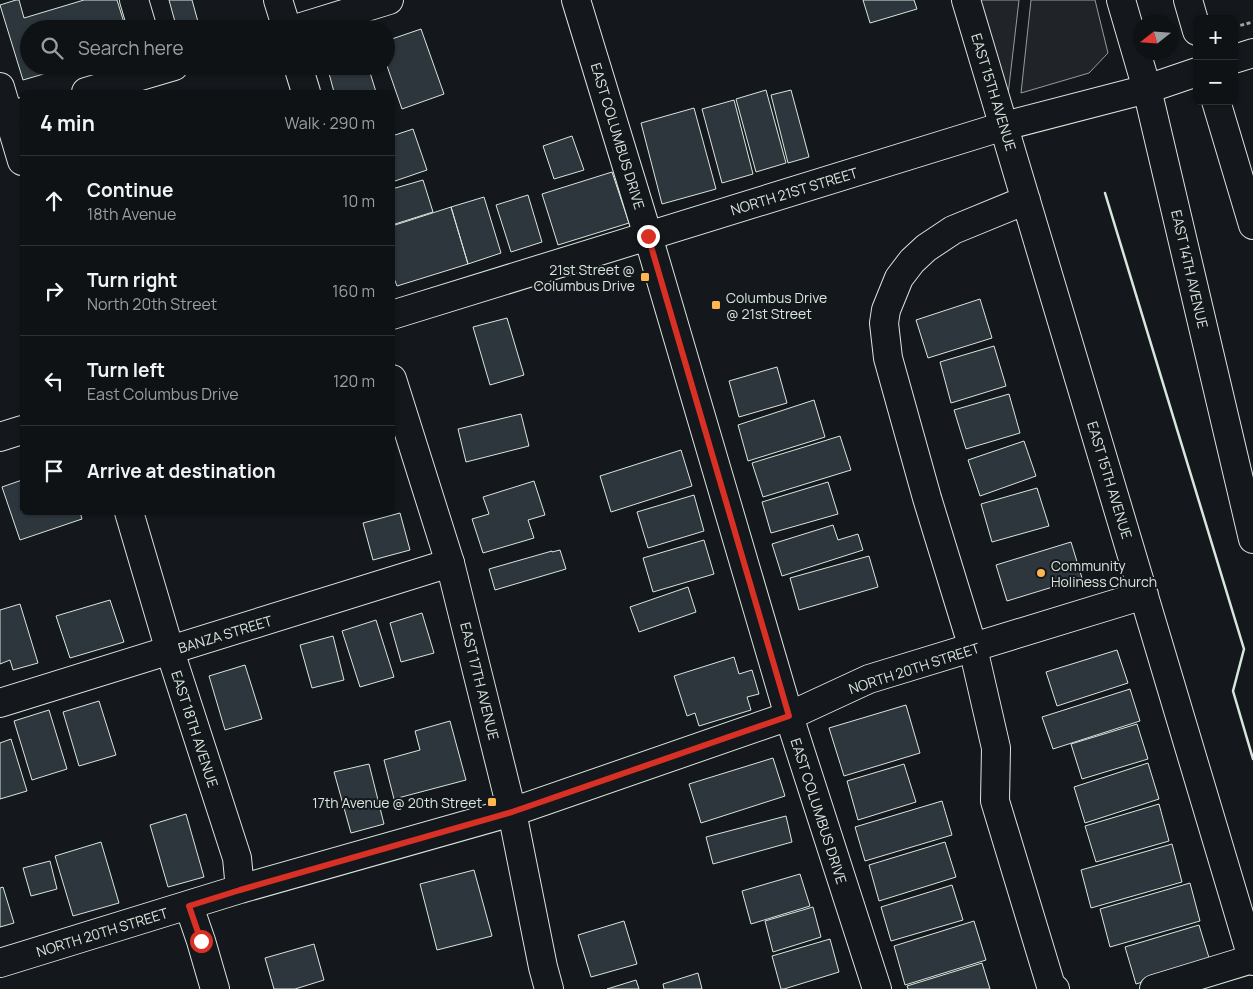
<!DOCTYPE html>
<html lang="en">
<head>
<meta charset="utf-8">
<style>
	:root { --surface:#0f1215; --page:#181b1e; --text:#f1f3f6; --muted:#9b9ea0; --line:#2f3234 }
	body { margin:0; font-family:Manrope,sans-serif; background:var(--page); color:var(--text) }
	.controls { position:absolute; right:15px; top:15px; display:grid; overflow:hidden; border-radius:8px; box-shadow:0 1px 4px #0004 }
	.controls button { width:45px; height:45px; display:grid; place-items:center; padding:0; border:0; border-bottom:1px solid var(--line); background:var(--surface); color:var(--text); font:25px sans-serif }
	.compass { position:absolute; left:1133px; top:15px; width:45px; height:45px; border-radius:50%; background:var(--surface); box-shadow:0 1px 4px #0004; rotate:253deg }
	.stop { position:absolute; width:15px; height:15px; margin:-11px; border:4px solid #d93025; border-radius:50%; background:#fff }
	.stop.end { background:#d93025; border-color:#fff; box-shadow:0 1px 5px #0008 }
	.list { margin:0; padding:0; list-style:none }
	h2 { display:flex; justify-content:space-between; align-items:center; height:65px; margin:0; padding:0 20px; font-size:21px }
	h2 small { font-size:16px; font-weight:400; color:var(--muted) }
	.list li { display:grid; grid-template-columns:32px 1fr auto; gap:15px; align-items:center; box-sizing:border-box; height:90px; padding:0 20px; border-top:1px solid var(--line) }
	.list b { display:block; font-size:19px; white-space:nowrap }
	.list p { margin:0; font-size:16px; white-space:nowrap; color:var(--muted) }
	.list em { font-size:16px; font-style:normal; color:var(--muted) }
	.icon { flex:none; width:28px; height:28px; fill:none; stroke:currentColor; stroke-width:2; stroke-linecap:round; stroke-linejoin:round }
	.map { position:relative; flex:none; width:1253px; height:989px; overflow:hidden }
	.search { position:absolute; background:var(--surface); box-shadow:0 1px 4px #0004; left:20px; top:20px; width:375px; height:55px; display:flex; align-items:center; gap:12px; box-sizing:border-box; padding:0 18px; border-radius:28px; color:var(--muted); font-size:19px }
	.panel { position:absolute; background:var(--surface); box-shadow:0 1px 4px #0004; left:20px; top:90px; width:375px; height:425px; border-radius:8px }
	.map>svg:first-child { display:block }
	.green { fill:#202428; stroke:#939e99 }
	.building { fill:#2c363c; stroke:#d8e6dc }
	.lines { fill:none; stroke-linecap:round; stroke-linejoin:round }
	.minor-casing { stroke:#d8e6dc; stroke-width:30 }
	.major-casing { stroke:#d8e6dc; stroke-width:30 }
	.highway-casing { stroke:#d8e6dc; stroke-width:30 }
	.path { stroke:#9da8a2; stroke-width:3; stroke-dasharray:4 2.5; stroke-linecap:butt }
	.minor { stroke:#14181c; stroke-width:28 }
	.major { stroke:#14181c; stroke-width:28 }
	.highway { stroke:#14181c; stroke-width:28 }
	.wall { stroke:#d8e6dc; stroke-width:2.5 }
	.route { stroke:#d93025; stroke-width:6 }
	.poi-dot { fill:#ffb74d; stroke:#14181c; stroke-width:2 }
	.labels { text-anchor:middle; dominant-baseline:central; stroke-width:4; stroke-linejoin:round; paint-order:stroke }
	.street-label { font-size:14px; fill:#d8e6dc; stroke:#14181c }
	.poi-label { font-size:14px; fill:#d8e6dc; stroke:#14181c; text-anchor:end }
</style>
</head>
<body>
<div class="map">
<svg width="1253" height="989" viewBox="0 0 1253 989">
	<rect width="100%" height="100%" fill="#14181c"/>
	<!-- green -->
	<path class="green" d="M 979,0 L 1019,0 L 1008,95 Z
		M 1031,0 L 1095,0 L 1108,53 L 1089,73 L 1021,93 Z"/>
	<!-- building -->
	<path class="building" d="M 16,0 L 19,0 L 24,18 L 84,0 L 117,0 L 126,29 L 29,29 L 29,66 L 71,66 L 23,80 L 0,5 Z
		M 169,0 L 192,0 L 200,29 L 177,29 Z
		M 863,0 L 914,0 L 917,9 L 870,23 Z
		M 421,29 L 444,94 L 402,109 L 386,63 L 386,41 Z
		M 327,66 L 368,66 L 376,92 L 334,92 Z
		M 766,90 L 786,163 L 756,172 L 736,99 Z
		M 791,90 L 809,157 L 788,163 L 771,95 Z
		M 734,100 L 753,174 L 722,183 L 702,109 Z
		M 694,108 L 716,189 L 662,204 L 641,123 Z
		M 413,129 L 427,170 L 392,182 L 392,136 Z
		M 572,136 L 584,170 L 554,179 L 543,146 Z
		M 612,172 L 629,223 L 558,245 L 542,194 Z
		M 423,180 L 433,212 L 392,225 L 392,189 Z
		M 528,195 L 542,242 L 511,252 L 496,205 Z
		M 484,197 L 501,253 L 468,264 L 451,207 Z
		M 451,207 L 468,264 L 397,286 L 392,273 L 392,226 Z
		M 980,299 L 992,338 L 928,358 L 916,320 Z
		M 507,318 L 524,375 L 490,385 L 473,327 Z
		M 994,346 L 1006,386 L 951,403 L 940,362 Z
		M 777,367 L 787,403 L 739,417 L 729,381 Z
		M 1009,394 L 1020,433 L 966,449 L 954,410 Z
		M 814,400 L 825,437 L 748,461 L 738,425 Z
		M 521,414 L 529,446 L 466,462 L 458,429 Z
		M 840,436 L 851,470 L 763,497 L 752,463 Z
		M 1024,441 L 1036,476 L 980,496 L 968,460 Z
		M 681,450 L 692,486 L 611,512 L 600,476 Z
		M 22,480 L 22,512 L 80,512 L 82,519 L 20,540 L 2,487 Z
		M 534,481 L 545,515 L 528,520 L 534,538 L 483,553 L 472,519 L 489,514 L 483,497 Z
		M 828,482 L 838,514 L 771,533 L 762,502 Z
		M 1037,488 L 1049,526 L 992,542 L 981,504 Z
		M 694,495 L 704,531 L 648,548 L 637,512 Z
		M 400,513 L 410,550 L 373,560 L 363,523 Z
		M 833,525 L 838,540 L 858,534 L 863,550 L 782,576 L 772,544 Z
		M 704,540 L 714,574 L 653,592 L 643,558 Z
		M 1071,542 L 1082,578 L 1007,601 L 996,565 Z
		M 560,550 L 566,569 L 495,590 L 489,569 L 552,551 L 552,552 Z
		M 869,556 L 878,587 L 799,610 L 790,578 Z
		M 688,587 L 696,612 L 639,632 L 630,607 Z
		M 110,600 L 124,642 L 70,658 L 56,616 Z
		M 20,604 L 38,663 L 13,670 L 10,660 L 0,664 L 0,610 Z
		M 422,613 L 434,653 L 401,662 L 390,623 Z
		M 376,620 L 394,677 L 360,687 L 342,631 Z
		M 333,636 L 344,680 L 312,688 L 300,645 Z
		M 1117,650 L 1128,683 L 1057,706 L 1046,672 Z
		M 734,657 L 739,674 L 752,670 L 759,694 L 747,697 L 751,710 L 699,726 L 695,713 L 687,716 L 674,676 Z
		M 245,665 L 262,719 L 225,730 L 209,676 Z
		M 1130,689 L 1140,721 L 1053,749 L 1042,717 Z
		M 99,701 L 116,755 L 79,766 L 63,712 Z
		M 906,705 L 920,753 L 844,776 L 829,728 Z
		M 49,710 L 67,769 L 32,780 L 14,721 Z
		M 450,721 L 466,780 L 394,799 L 384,760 L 420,750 L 415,731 Z
		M 1137,724 L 1148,759 L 1082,779 L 1071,744 Z
		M 11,739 L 27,791 L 0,799 L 0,743 Z
		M 773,758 L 785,796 L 701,823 L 689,784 Z
		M 1148,763 L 1159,799 L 1085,823 L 1074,787 Z
		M 369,764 L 384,824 L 351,833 L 334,772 Z
		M 904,764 L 916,802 L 858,820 L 847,781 Z
		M 942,801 L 952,835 L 865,861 L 855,827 Z
		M 1159,804 L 1169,841 L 1096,862 L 1085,826 Z
		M 186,814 L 204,877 L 168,887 L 150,825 Z
		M 786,816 L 792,842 L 713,864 L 706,837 Z
		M 101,842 L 119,903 L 73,916 L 55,856 Z
		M 945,842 L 956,877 L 879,901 L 869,865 Z
		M 1172,844 L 1182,882 L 1091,908 L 1081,870 Z
		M 50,861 L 57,889 L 31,896 L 23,868 Z
		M 474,870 L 492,936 L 437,950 L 420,884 Z
		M 800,874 L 810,906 L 751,924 L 742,891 Z
		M 1190,883 L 1200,921 L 1110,947 L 1100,909 Z
		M 952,885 L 963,920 L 891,941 L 881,907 Z
		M 3,887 L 14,923 L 0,927 L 0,888 Z
		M 813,907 L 821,937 L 773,952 L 765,921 Z
		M 624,921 L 637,964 L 591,977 L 578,935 Z
		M 974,921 L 986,960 L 905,985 L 894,946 Z
		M 1199,925 L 1210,961 L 1136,984 L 1125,947 Z
		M 830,939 L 839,972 L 784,989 L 781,989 L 772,956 Z
		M 314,944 L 324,980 L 295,989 L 274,989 L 265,958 Z
		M 982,963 L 990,989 L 908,989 L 907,986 Z
		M 698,973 L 702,989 L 664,989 L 663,984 Z
		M 636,980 L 639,989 L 607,989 Z"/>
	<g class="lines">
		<defs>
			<path id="minor" d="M 134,0 L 142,27
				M 966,0 L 1253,961
				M 0,87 L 22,161
				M 1026,200 L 953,230 L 926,248 L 912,261 L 899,278 L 886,310 L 884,323 L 888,358 L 927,498 L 973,648 L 996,748 L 995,801 L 1051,986 L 1055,989
				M 129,512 L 170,651 L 237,858 L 240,889
				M 0,703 L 450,563
				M 189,906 L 201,941 L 215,989
				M 0,963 L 240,889 L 512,812 L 789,716 L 869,679 L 1144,595
				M 1154,989 L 1252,959"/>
			<path id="major" d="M 278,0 L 287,29
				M 576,0 L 648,236 L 789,716 L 877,989
				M 1121,0 L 1147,89 L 1253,539
				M 295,29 L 389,0
				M 1234,59 L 1253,53
				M 298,66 L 306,92
				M 86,92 L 174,66
				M 0,119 L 22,112
				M 392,315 L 1004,126 L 1147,89 L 1197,72
				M 392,379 L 450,563 L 512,812 L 543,967 L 549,989
				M 0,437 L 22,430"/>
			<path id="highway" d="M 1188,0 L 1197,31
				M 1216,101 L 1253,225"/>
		</defs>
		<!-- minor casing -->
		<use href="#minor" class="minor-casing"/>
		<!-- major casing -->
		<use href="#major" class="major-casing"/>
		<!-- highway casing -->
		<use href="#highway" class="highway-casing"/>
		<!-- path -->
		<path class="path" d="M 1234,27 L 1253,22"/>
		<!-- minor -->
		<use href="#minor" class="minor"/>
		<!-- major -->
		<use href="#major" class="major"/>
		<!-- highway -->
		<use href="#highway" class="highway"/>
		<!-- wall -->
		<path class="wall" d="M 1105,193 L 1244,649 L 1233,691 L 1253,759"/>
	</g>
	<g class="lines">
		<!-- route -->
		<path class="route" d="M 201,941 L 189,906 L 240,890 L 512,812 L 789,716 L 648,236"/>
	</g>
	<!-- markers -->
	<g class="poi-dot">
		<rect x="640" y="272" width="10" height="10" rx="2.5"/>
		<rect x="711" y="300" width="10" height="10" rx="2.5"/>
		<circle cx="1041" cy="573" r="5"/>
		<rect x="487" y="797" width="10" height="10" rx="2.5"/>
	</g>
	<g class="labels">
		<!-- street labels -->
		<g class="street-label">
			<text transform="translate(994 92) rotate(73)">EAST 15TH AVENUE</text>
			<text transform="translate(618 136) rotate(73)">EAST COLUMBUS DRIVE</text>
			<text transform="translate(794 191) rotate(-17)">NORTH 21ST STREET</text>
			<text transform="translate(1190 269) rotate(77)">EAST 14TH AVENUE</text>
			<text transform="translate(1110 480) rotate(73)">EAST 15TH AVENUE</text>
			<text transform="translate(225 634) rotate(-17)">BANZA STREET</text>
			<text transform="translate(914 668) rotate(-18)">NORTH 20TH STREET</text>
			<text transform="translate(480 681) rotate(76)">EAST 17TH AVENUE</text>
			<text transform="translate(195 729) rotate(72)">EAST 18TH AVENUE</text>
			<text transform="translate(819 811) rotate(72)">EAST COLUMBUS DRIVE</text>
			<text transform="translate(102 932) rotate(-17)">NORTH 20TH STREET</text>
		</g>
		<!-- poi labels -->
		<g class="poi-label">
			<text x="635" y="269">21st Street @<tspan x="635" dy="16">Columbus Drive</tspan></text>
			<text x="726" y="297" text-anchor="start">Columbus Drive<tspan x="726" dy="16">@ 21st Street</tspan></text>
			<text x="1051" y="565" text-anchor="start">Community<tspan x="1051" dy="16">Holiness Church</tspan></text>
			<text x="482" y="802">17th Avenue @ 20th Street</text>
		</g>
	</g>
</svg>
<div class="controls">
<button>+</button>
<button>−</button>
</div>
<svg class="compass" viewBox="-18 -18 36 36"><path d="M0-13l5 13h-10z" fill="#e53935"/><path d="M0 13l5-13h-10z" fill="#9b9ea0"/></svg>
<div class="stop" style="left:201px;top:941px"></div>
<div class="stop end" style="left:648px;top:236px"></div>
<div class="search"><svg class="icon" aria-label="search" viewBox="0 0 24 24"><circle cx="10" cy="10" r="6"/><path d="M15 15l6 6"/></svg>Search here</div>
<section class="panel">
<h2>4 min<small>Walk · 290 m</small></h2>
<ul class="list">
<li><svg class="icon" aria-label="ahead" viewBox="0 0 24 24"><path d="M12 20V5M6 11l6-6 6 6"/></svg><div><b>Continue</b><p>18th Avenue</p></div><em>10 m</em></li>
<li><svg class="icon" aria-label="right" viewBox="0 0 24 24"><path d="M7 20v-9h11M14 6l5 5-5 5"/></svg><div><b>Turn right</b><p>North 20th Street</p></div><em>160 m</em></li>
<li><svg class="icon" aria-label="left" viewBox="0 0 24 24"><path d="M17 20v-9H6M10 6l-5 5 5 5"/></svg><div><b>Turn left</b><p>East Columbus Drive</p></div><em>120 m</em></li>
<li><svg class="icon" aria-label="arrive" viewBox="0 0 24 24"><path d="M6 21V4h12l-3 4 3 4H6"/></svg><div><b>Arrive at destination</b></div></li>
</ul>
</section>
</div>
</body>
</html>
